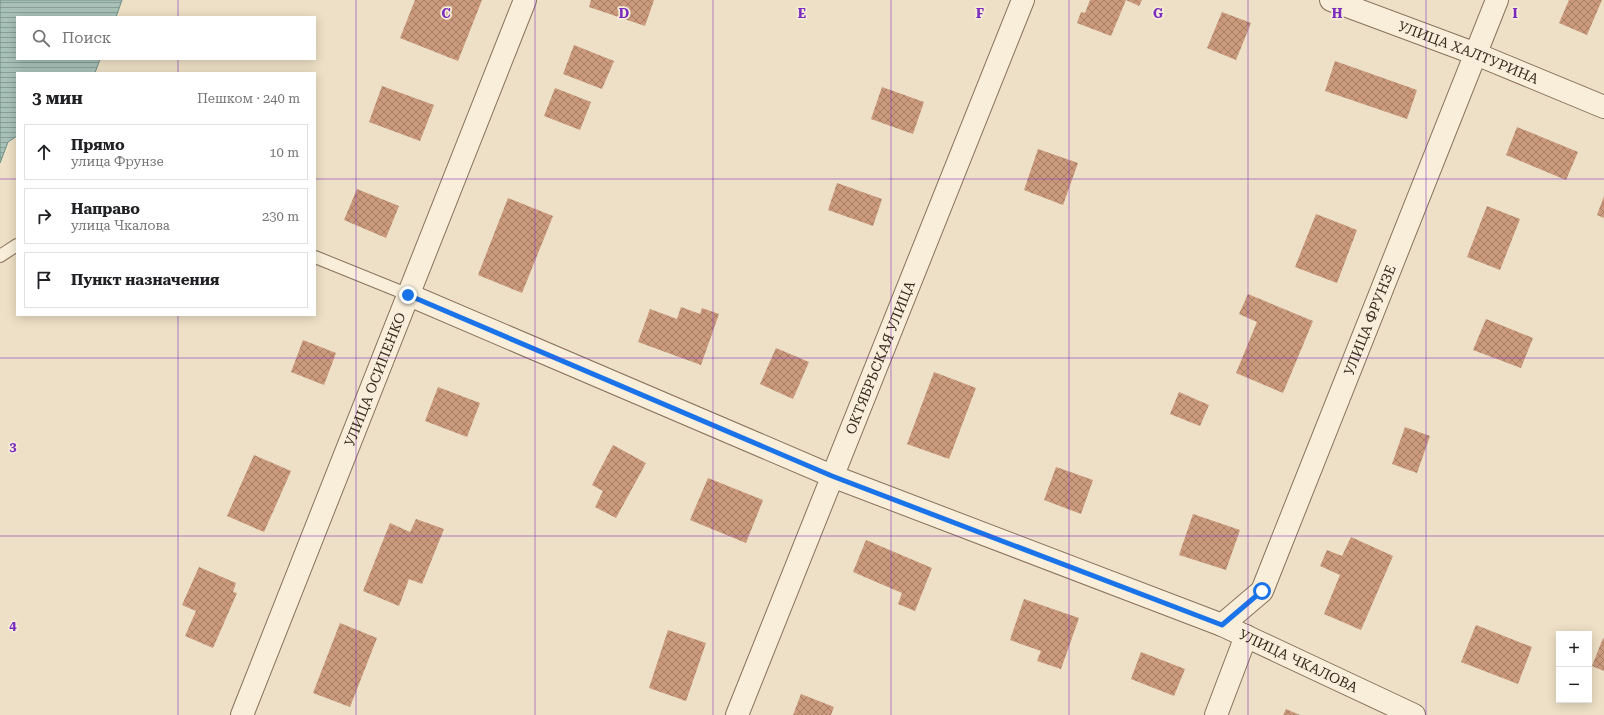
<!DOCTYPE html>
<html lang="ru">
<head>
<meta charset="utf-8">
<style>
	:root { --surface:#fff; --page:#f2f2f2; --text:#202124; --muted:#757577; --line:#e0e0e0 }
	body { margin:0; font-family:"Roboto Serif",serif; background:var(--page); color:var(--text) }
	.controls { position:absolute; right:12px; bottom:12px; display:grid; overflow:hidden; border-radius:0px; box-shadow:0 2px 10px #0003 }
	.controls button { width:36px; height:36px; display:grid; place-items:center; padding:0; border:0; border-bottom:1px solid var(--line); background:var(--surface); color:var(--text); font:20px sans-serif }
	.stop { position:absolute; width:12px; height:12px; margin:-9px; border:3px solid #1a73e8; border-radius:50%; background:#fff }
	.stop.end { background:#1a73e8; border-color:#fff; box-shadow:0 1px 4px #0008 }
	.list { margin:0; padding:0; list-style:none }
	h2 { display:flex; justify-content:space-between; align-items:center; height:52px; margin:0; padding:0 16px; font-size:17px }
	h2 small { font-size:13px; font-weight:400; color:var(--muted) }
	.list li { display:grid; grid-template-columns:26px 1fr auto; gap:12px; align-items:center; box-sizing:border-box; height:56px; margin:0 8px 8px; padding:0 8px; border:1px solid var(--line); border-radius:0px }
	.list b { display:block; font-size:15px; white-space:nowrap }
	.list p { margin:0; font-size:13px; white-space:nowrap; color:var(--muted) }
	.list em { font-size:13px; font-style:normal; color:var(--muted) }
	.icon { flex:none; width:22px; height:22px; fill:none; stroke:currentColor; stroke-width:2; stroke-linecap:round; stroke-linejoin:round }
	.map { position:relative; flex:none; width:1604px; height:715px; overflow:hidden }
	.search { position:absolute; background:var(--surface); box-shadow:0 2px 10px #0003; left:16px; top:16px; width:300px; height:44px; display:flex; align-items:center; gap:10px; box-sizing:border-box; padding:0 14px; border-radius:0px; color:var(--muted); font-size:15px }
	.panel { position:absolute; background:var(--surface); box-shadow:0 2px 10px #0003; left:16px; top:72px; width:300px; height:244px; border-radius:0px }
	.map>svg:first-child { display:block }
	.water { fill:url(#water-rules); stroke:#6e9086 }
	.building { fill:url(#building-cross-hatch) }
	.lines { fill:none; stroke-linecap:round; stroke-linejoin:round }
	.service-casing { stroke:#89725c; stroke-width:14 }
	.minor-casing { stroke:#89725c; stroke-width:24 }
	.tertiary-casing { stroke:#89725c; stroke-width:24 }
	.service { stroke:#f8eed9; stroke-width:12 }
	.minor { stroke:#f8eed9; stroke-width:22 }
	.tertiary { stroke:#f8eed9; stroke-width:22 }
	.route { stroke:#1a73e8; stroke-width:5 }
	.grid { fill:none; stroke:#7b2cbf; stroke-width:1; stroke-opacity:0.55 }
	.labels { text-anchor:middle; dominant-baseline:central; stroke-width:3.5; stroke-linejoin:round; paint-order:stroke }
	.street-label { font-size:14px; fill:#392b1f; stroke:#f5ebd6 }
	.grid-label { font-size:13px; text-anchor:middle; font-weight:bold; fill:#7b2cbf; stroke:#f5ebd6; stroke-width:3.5; stroke-linejoin:round; paint-order:stroke }
</style>
</head>
<body>
<div class="map">
<svg width="1604" height="715" viewBox="0 0 1604 715">
	<defs>
		<pattern id="water-rules" width="6" height="5" patternUnits="userSpaceOnUse"><rect width="6" height="5" fill="#a7c1b9"/><path d="M0 2.5h6" fill="none" stroke="#899d96"/></pattern>
		<pattern id="building-cross-hatch" width="8" height="8" patternUnits="userSpaceOnUse"><rect width="8" height="8" fill="#cb9a7d"/><path d="M0 0l8 8M0 8l8-8" fill="none" stroke="#a67e66"/></pattern>
	</defs>
	<rect width="100%" height="100%" fill="#ede0c6"/>
	<!-- water -->
	<path class="water" d="M 0,0 L 122,0 L 116,17 L 17,17 L 17,59 L 100,59 L 95,73 L 17,73 L 17,136 L 8,142 L 0,163 Z"/>
	<!-- building -->
	<path class="building" d="M 415,0 L 482,0 L 458,61 L 400,38 Z
		M 591,0 L 654,0 L 645,26 L 589,7 Z
		M 1090,0 L 1142,0 L 1139,6 L 1126,0 L 1111,36 L 1077,23 L 1081,12 L 1085,13 Z
		M 1569,0 L 1602,0 L 1587,35 L 1559,23 Z
		M 1222,12 L 1251,23 L 1236,60 L 1207,48 Z
		M 574,45 L 614,61 L 602,89 L 563,74 Z
		M 1335,61 L 1417,90 L 1407,119 L 1325,91 Z
		M 382,86 L 434,105 L 420,141 L 369,122 Z
		M 882,87 L 924,102 L 913,134 L 871,119 Z
		M 555,88 L 591,102 L 580,130 L 544,116 Z
		M 1517,127 L 1578,152 L 1566,180 L 1506,155 Z
		M 1038,149 L 1078,163 L 1063,205 L 1024,190 Z
		M 837,183 L 882,199 L 873,226 L 828,210 Z
		M 357,189 L 399,206 L 386,238 L 344,220 Z
		M 1604,196 L 1604,218 L 1597,215 Z
		M 508,198 L 553,216 L 522,293 L 478,275 Z
		M 1487,206 L 1520,219 L 1500,270 L 1467,257 Z
		M 1316,214 L 1357,230 L 1337,283 L 1295,267 Z
		M 1248,294 L 1313,321 L 1283,393 L 1236,373 L 1257,322 L 1239,314 Z
		M 681,307 L 700,314 L 702,308 L 719,314 L 701,365 L 638,342 L 650,309 L 677,319 Z
		M 1486,319 L 1533,338 L 1521,368 L 1473,350 Z
		M 303,340 L 336,353 L 324,385 L 291,372 Z
		M 776,348 L 809,362 L 793,399 L 760,384 Z
		M 934,372 L 976,388 L 949,459 L 907,444 Z
		M 438,387 L 480,403 L 467,437 L 425,421 Z
		M 1179,392 L 1209,405 L 1200,426 L 1170,414 Z
		M 1405,427 L 1430,436 L 1417,473 L 1392,464 Z
		M 613,445 L 646,463 L 616,518 L 595,507 L 603,491 L 592,485 Z
		M 254,455 L 291,471 L 264,532 L 227,516 Z
		M 1056,467 L 1093,480 L 1081,514 L 1044,500 Z
		M 708,478 L 763,500 L 746,543 L 690,520 Z
		M 1193,514 L 1240,530 L 1226,570 L 1179,555 Z
		M 416,519 L 444,529 L 422,584 L 409,579 L 399,606 L 363,591 L 390,523 L 410,532 Z
		M 1351,537 L 1393,556 L 1361,630 L 1324,614 L 1340,575 L 1320,566 L 1327,550 L 1342,556 Z
		M 866,540 L 932,568 L 915,611 L 898,604 L 902,593 L 853,572 Z
		M 199,567 L 236,583 L 233,592 L 237,593 L 213,648 L 185,636 L 196,611 L 182,605 Z
		M 1024,599 L 1079,618 L 1061,669 L 1037,661 L 1041,651 L 1010,640 Z
		M 340,623 L 377,638 L 350,707 L 313,693 Z
		M 1476,625 L 1532,647 L 1518,684 L 1461,662 Z
		M 668,630 L 706,643 L 686,701 L 649,688 Z
		M 1603,638 L 1604,639 L 1604,671 L 1592,666 Z
		M 1141,652 L 1185,669 L 1174,696 L 1131,679 Z
		M 801,694 L 834,707 L 831,715 L 793,715 Z
		M 1286,709 L 1300,715 L 1283,715 Z"/>
	<g class="lines">
		<defs>
			<path id="service" d="M 0,256 L 17,245
				M 315,257 L 409,295"/>
			<g id="minor">
				<path id="s1" d="M 1331,0 L 1476,54 L 1604,107"/>
				<path id="s2" d="M 409,295 L 832,476 L 1222,625 L 1414,715"/>
				<path id="s3" d="M 1222,625 L 1262,591 L 1497,0"/>
				<path id="s4" d="M 242,715 L 525,0"/>
				<path d="M 1216,715 L 1246,636"/>
			</g>
			<g id="tertiary">
				<path id="s5" d="M 737,715 L 1023,0"/>
			</g>
		</defs>
		<!-- service casing -->
		<use href="#service" class="service-casing"/>
		<!-- minor casing -->
		<use href="#minor" class="minor-casing"/>
		<!-- tertiary casing -->
		<use href="#tertiary" class="tertiary-casing"/>
		<!-- service -->
		<use href="#service" class="service"/>
		<!-- minor -->
		<use href="#minor" class="minor"/>
		<!-- tertiary -->
		<use href="#tertiary" class="tertiary"/>
	</g>
	<g class="lines">
		<!-- route -->
		<path class="route" d="M 408,295 L 832,476 L 1222,625 L 1262,591"/>
	</g>
	<!-- grid -->
	<path class="grid" d="M 178,0 L 178,17M 356,0 L 356,715M 535,0 L 535,715M 713,0 L 713,715M 891,0 L 891,715M 1069,0 L 1069,715M 1248,0 L 1248,715M 1426,0 L 1426,715M 178,59 L 178,73M 0,179 L 17,179M 315,179 L 1604,179M 178,315 L 178,715M 0,358 L 1604,358M 0,536 L 1604,536"/>
	<g class="labels">
		<!-- street labels -->
		<g class="street-label">
			<text stroke="none"><textPath href="#s1" startOffset="147">УЛИЦА ХАЛТУРИНА</textPath></text>
			<text stroke="none"><textPath href="#s3" startOffset="344">УЛИЦА ФРУНЗЕ</textPath></text>
			<text stroke="none"><textPath href="#s5" startOffset="385">ОКТЯБРЬСКАЯ УЛИЦА</textPath></text>
			<text stroke="none"><textPath href="#s4" startOffset="361">УЛИЦА ОСИПЕНКО</textPath></text>
			<text stroke="none"><textPath href="#s2" startOffset="962">УЛИЦА ЧКАЛОВА</textPath></text>
		</g>
	</g>
	<g class="grid-label">
		<text x="446" y="18">C</text>
		<text x="624" y="18">D</text>
		<text x="802" y="18">E</text>
		<text x="980" y="18">F</text>
		<text x="1158" y="18">G</text>
		<text x="1337" y="18">H</text>
		<text x="1515" y="18">I</text>
		<text x="13" y="451">3</text>
		<text x="13" y="630">4</text>
	</g>
</svg>
<div class="controls">
<button>+</button>
<button>−</button>
</div>
<div class="stop" style="left:1262px;top:591px"></div>
<div class="stop end" style="left:408px;top:295px"></div>
<div class="search"><svg class="icon" aria-label="search" viewBox="0 0 24 24"><circle cx="10" cy="10" r="6"/><path d="M15 15l6 6"/></svg>Поиск</div>
<section class="panel">
<h2>3 мин<small>Пешком · 240 m</small></h2>
<ul class="list">
<li><svg class="icon" aria-label="ahead" viewBox="0 0 24 24"><path d="M12 20V5M6 11l6-6 6 6"/></svg><div><b>Прямо</b><p>улица Фрунзе</p></div><em>10 m</em></li>
<li><svg class="icon" aria-label="right" viewBox="0 0 24 24"><path d="M7 20v-9h11M14 6l5 5-5 5"/></svg><div><b>Направо</b><p>улица Чкалова</p></div><em>230 m</em></li>
<li><svg class="icon" aria-label="arrive" viewBox="0 0 24 24"><path d="M6 21V4h12l-3 4 3 4H6"/></svg><div><b>Пункт назначения</b></div></li>
</ul>
</section>
</div>
</body>
</html>
